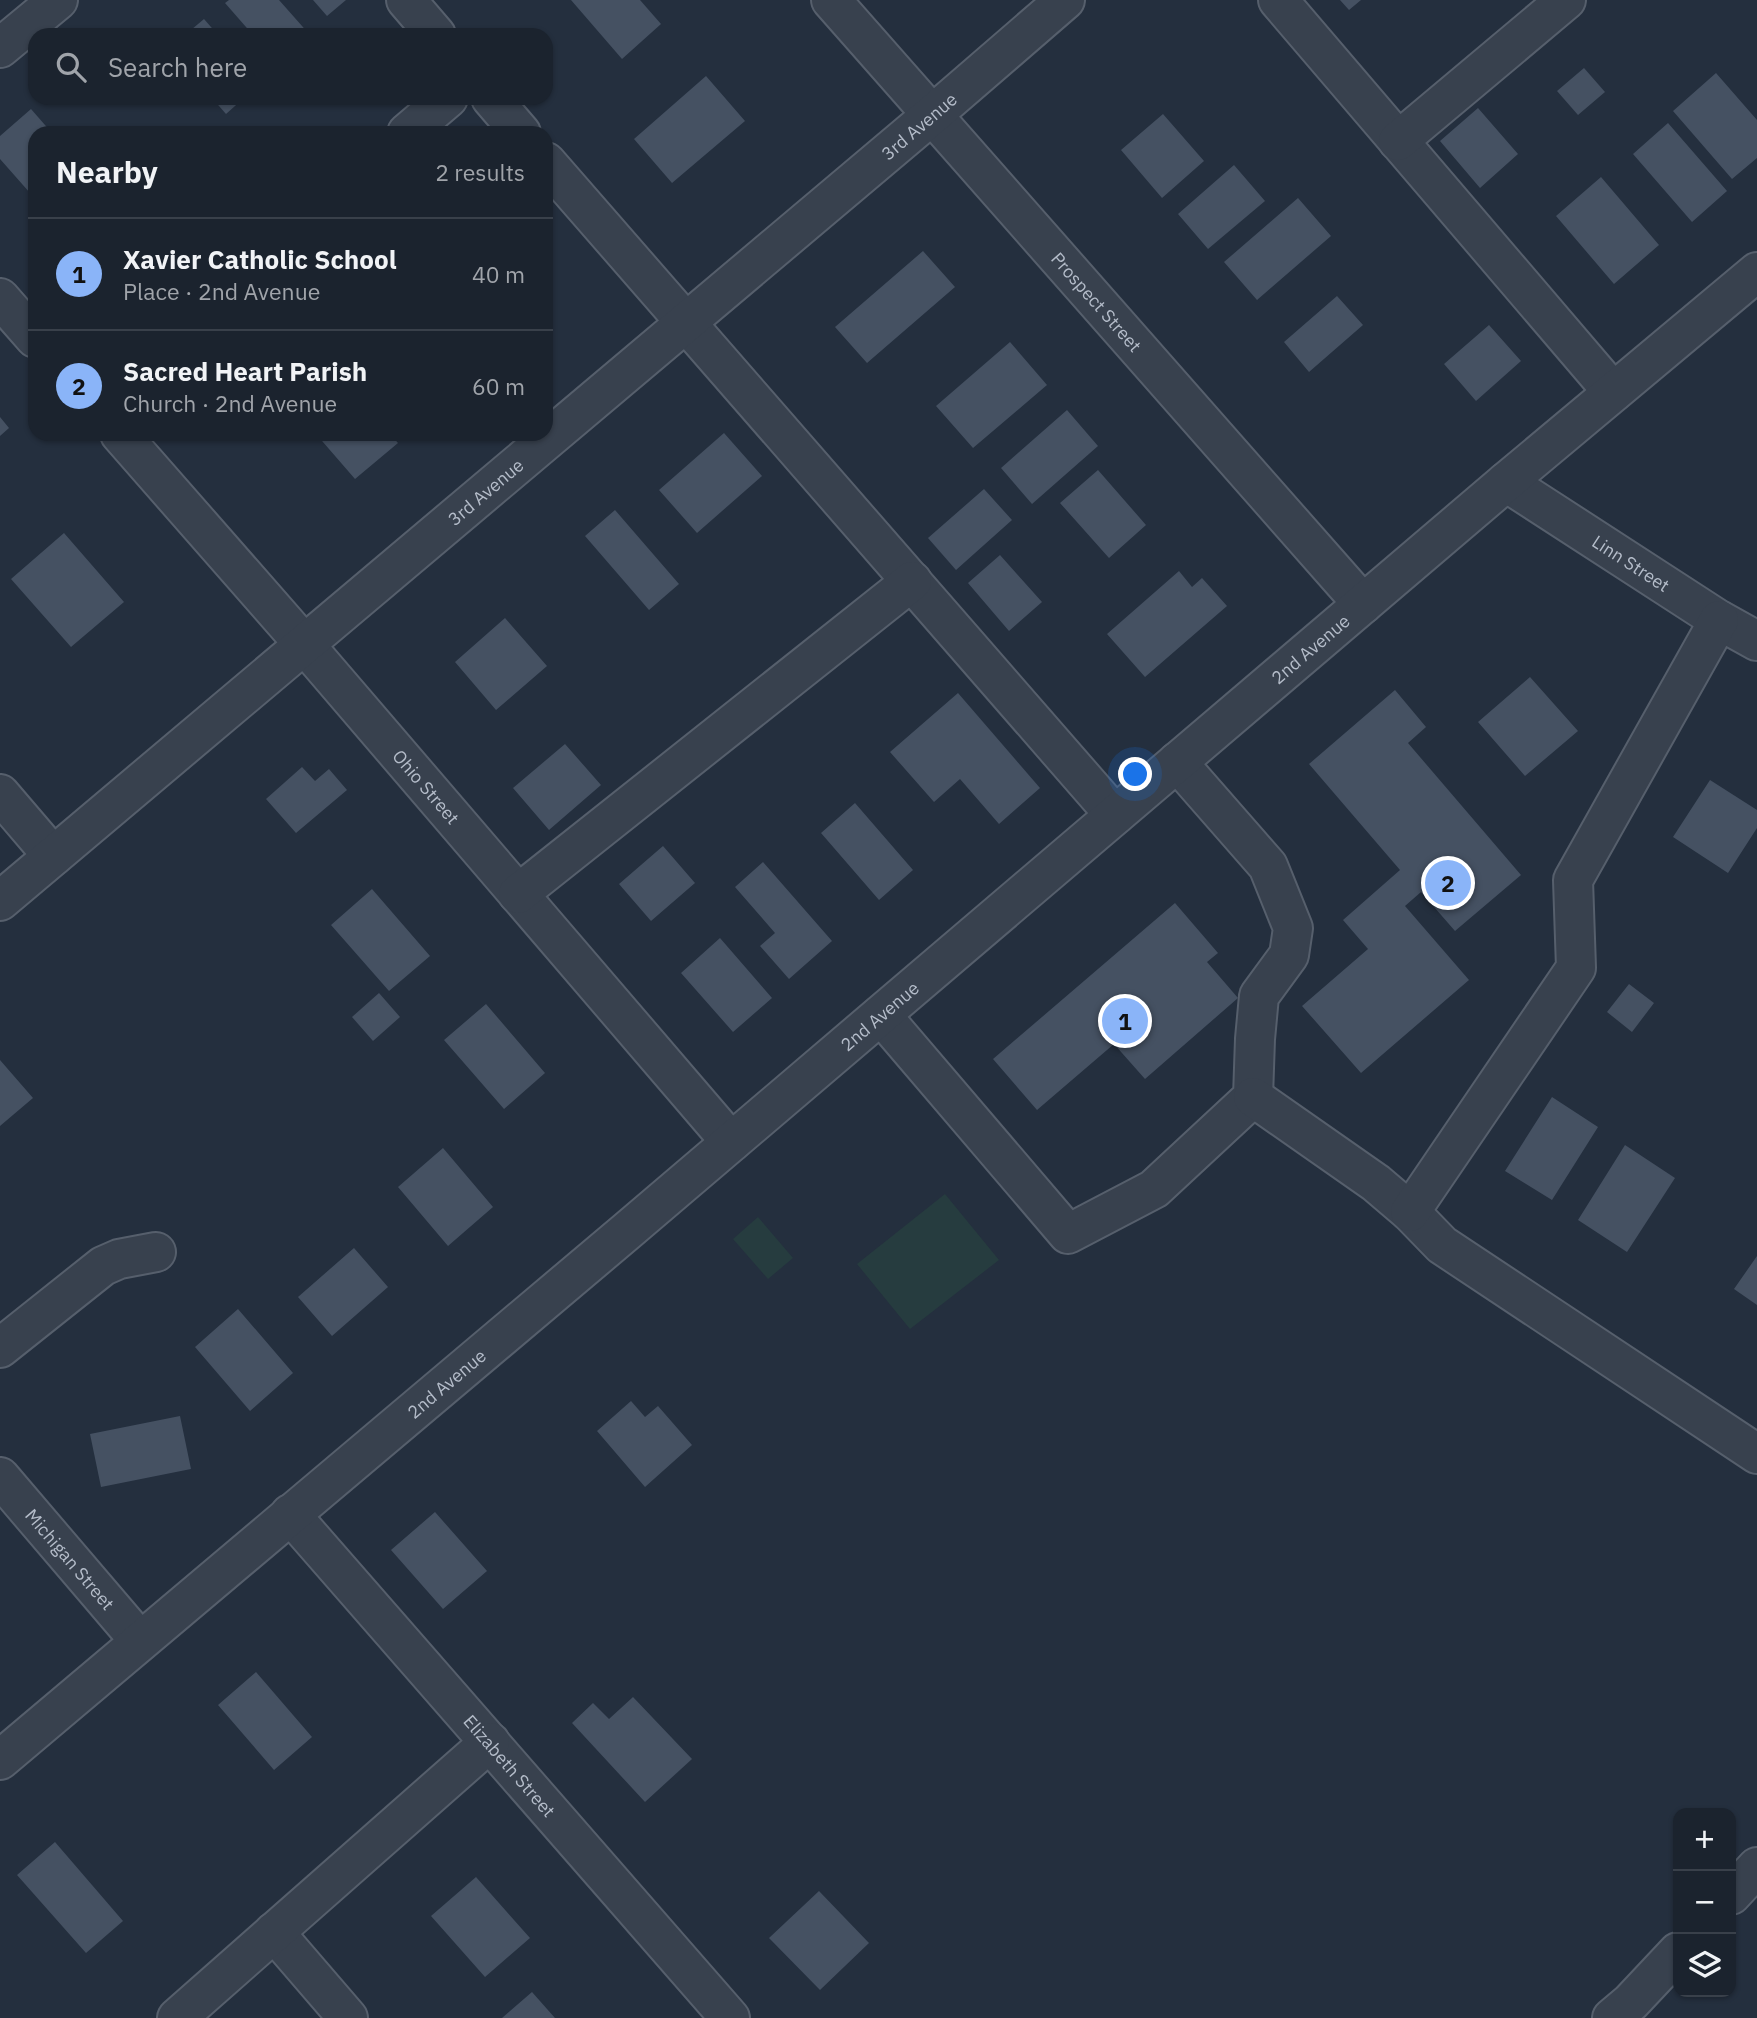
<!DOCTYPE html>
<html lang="en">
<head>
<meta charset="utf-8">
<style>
	:root { --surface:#1b232e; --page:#282f3a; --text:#f1f3f6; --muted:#a0a4aa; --line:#39404a; --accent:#8ab4f8 }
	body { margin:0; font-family:"IBM Plex Sans",sans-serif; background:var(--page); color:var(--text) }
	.controls { position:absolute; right:21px; bottom:21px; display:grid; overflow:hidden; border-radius:14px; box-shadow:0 2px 5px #0004 }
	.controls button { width:63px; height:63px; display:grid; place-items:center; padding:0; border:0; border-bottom:2px solid var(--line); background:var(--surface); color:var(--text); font:35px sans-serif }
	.you { position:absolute; left:1136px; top:775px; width:24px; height:24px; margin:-18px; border:5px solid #fff; border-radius:50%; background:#1a73e8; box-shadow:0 0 0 10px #1a73e833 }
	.badge { display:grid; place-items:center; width:46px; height:46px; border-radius:50%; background:var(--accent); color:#111; font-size:23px; font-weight:700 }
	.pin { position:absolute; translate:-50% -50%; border:4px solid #fff; box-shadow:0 2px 7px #0006 }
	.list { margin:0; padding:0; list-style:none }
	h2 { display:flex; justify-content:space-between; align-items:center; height:91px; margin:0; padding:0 28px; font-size:30px }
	h2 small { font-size:23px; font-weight:400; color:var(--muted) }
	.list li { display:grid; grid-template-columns:46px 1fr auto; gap:21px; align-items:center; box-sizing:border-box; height:112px; padding:0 28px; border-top:2px solid var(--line) }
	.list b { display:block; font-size:26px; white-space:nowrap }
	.list p { margin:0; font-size:23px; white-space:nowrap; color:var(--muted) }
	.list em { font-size:23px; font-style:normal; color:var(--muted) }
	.icon { flex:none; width:38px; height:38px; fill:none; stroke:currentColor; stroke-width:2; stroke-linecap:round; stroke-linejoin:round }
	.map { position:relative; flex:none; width:1757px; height:2018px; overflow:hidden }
	.search { position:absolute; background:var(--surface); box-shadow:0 2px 5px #0004; left:28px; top:28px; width:525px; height:77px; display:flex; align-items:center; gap:18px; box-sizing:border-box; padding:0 24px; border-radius:21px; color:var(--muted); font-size:26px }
	.panel { position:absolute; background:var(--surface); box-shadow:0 2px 5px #0004; left:28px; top:126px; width:525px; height:315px; border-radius:21px }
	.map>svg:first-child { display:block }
	.green { fill:#263c3f }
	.building { fill:#455162 }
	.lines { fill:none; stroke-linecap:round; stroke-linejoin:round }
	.minor-casing { stroke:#565f6c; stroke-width:42 }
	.minor { stroke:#38414e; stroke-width:38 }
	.labels { text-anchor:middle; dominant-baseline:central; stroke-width:5; stroke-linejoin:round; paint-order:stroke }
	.street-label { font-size:18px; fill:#b4bcc9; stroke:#1d2633 }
</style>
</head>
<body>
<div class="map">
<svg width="1757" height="2018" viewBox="0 0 1757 2018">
	<rect width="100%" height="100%" fill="#242f3e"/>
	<!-- green -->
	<path class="green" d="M 945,1194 L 999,1260 L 910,1329 L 857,1264 Z
		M 758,1217 L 793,1258 L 768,1279 L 733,1239 Z"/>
	<!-- building -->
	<path class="building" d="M 229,0 L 279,0 L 310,35 L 253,35 L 225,3 Z
		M 313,0 L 346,0 L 327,16 Z
		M 571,0 L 640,0 L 661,24 L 622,59 Z
		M 1340,0 L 1361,0 L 1349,10 Z
		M 204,19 L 218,35 L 185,35 Z
		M 1584,68 L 1605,92 L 1578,115 L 1557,91 Z
		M 1716,73 L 1757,120 L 1757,158 L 1732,179 L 1673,111 Z
		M 706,76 L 745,121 L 672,183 L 634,139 Z
		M 212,98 L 244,98 L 226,114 Z
		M 1478,108 L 1518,154 L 1480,188 L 1440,141 Z
		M 31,109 L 52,133 L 35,133 L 35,189 L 30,193 L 0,159 L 0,136 Z
		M 1163,114 L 1204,161 L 1162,198 L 1121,150 Z
		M 1668,123 L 1727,191 L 1692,222 L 1633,154 Z
		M 1234,165 L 1265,201 L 1208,249 L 1178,214 Z
		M 1601,177 L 1659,245 L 1614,284 L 1556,216 Z
		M 1298,198 L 1331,236 L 1257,300 L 1224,262 Z
		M 923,251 L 955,287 L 867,363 L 835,327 Z
		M 1337,296 L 1363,325 L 1309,372 L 1284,342 Z
		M 1489,325 L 1521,361 L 1476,401 L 1444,364 Z
		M 1010,342 L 1047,385 L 973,448 L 936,406 Z
		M 1067,410 L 1098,446 L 1032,504 L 1001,468 Z
		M 0,417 L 9,428 L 0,436 Z
		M 724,433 L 762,476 L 697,533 L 659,490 Z
		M 316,434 L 390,434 L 398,443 L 355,479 Z
		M 1098,470 L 1146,525 L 1109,558 L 1060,503 Z
		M 984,489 L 1012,520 L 956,570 L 928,538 Z
		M 615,510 L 679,584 L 649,610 L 585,536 Z
		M 64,533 L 124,602 L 71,647 L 11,579 Z
		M 1000,555 L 1042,602 L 1009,631 L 968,583 Z
		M 1179,571 L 1192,587 L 1202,578 L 1227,606 L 1145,677 L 1107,634 Z
		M 505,618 L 547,666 L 496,710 L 455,662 Z
		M 1530,677 L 1578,731 L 1525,776 L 1478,722 Z
		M 1395,690 L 1426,727 L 1408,743 L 1521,875 L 1455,931 L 1421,892 L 1405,906 L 1469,980 L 1361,1073 L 1302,1006 L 1368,949 L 1343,920 L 1400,870 L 1309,764 Z
		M 958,693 L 1040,788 L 999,824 L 960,779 L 934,802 L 890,752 Z
		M 565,744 L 601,785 L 549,830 L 513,788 Z
		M 302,767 L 315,781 L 329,769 L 347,790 L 296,833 L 266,799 Z
		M 1710,780 L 1757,810 L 1757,828 L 1728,873 L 1673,837 Z
		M 855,803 L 913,870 L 879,900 L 821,833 Z
		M 663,846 L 695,883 L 651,921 L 619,884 Z
		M 763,862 L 832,941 L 789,979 L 760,946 L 775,933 L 735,887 Z
		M 372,889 L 430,956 L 389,991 L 331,925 Z
		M 1175,903 L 1218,953 L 1207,962 L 1238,998 L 1145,1079 L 1114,1044 L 1037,1110 L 993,1059 Z
		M 720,938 L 772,998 L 733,1032 L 681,973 Z
		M 1629,984 L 1654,1003 L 1632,1032 L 1607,1012 Z
		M 379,993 L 400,1017 L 373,1041 L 352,1017 Z
		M 486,1004 L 545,1073 L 504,1109 L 444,1040 Z
		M 0,1060 L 33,1098 L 0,1126 Z
		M 1552,1097 L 1598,1127 L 1552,1200 L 1505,1171 Z
		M 1625,1145 L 1675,1178 L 1627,1252 L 1578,1220 Z
		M 443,1148 L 493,1207 L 448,1246 L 398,1187 Z
		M 354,1248 L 388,1287 L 332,1336 L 298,1297 Z
		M 1757,1256 L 1757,1305 L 1734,1289 Z
		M 238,1309 L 293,1373 L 250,1411 L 195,1347 Z
		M 631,1401 L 645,1417 L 658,1406 L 692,1445 L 645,1487 L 597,1431 Z
		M 180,1416 L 191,1469 L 101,1487 L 90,1434 Z
		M 435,1512 L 487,1571 L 443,1609 L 391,1550 Z
		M 256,1672 L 312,1737 L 274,1770 L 218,1705 Z
		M 633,1697 L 692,1759 L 645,1802 L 572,1723 L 593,1703 L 609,1719 Z
		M 55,1842 L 123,1921 L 86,1953 L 17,1875 Z
		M 476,1877 L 530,1938 L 485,1977 L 431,1916 Z
		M 819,1891 L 869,1943 L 820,1990 L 769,1938 Z
		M 532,1992 L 555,2018 L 502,2018 Z"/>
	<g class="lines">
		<defs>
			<g id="minor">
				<path d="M 406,0 L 436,35"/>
				<path id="s1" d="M 831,0 L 1363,604"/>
				<path d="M 1278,0 L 1613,392"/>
				<path d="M 0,48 L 58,0"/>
				<path d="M 491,98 L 521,133"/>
				<path d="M 407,133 L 448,98"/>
				<path d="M 1398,141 L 1566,0"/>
				<path d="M 546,162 L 1115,815"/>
				<path d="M 0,298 L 35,338"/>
				<path id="s2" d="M 120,434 L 304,644 L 731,1142"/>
				<path id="s3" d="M 1506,482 L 1719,620 L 1757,641"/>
				<path d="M 0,794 L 53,856"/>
				<path d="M 518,894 L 912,581"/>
				<path id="s4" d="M 0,901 L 932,115 L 1065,0"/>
				<path d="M 881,1015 L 1068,1234 L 1154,1189 L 1253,1097 L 1255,1039 L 1259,996 L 1289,955 L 1293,928 L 1268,866 L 1177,762"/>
				<path d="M 1253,1097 L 1376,1183 L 1410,1212 L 1442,1245 L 1757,1454"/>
				<path d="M 1410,1212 L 1576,968 L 1573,880 L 1719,620"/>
				<path d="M 0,1348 L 103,1266 L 119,1259 L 156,1252"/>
				<path id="s5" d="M 0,1477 L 140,1641"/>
				<path id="s6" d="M 290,1514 L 730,2018"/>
				<path id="s7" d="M 0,1760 L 627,1231 L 1506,482 L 1757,272"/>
				<path d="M 1731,1895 L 1757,1867"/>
				<path d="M 274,1932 L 348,2018"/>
				<path d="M 177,2018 L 490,1742"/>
				<path d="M 1612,2018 L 1631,2002 L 1678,1952"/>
			</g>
		</defs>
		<!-- minor casing -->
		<use href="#minor" class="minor-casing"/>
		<!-- minor -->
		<use href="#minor" class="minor"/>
	</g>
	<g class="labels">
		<!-- street labels -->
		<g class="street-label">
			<text stroke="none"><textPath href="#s4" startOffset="1202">3rd Avenue</textPath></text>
			<text stroke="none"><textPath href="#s1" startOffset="402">Prospect Street</textPath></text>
			<text stroke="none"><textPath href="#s4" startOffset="635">3rd Avenue</textPath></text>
			<text stroke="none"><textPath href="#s3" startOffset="149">Linn Street</textPath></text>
			<text stroke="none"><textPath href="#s7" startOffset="1718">2nd Avenue</textPath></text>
			<text stroke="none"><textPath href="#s2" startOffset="467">Ohio Street</textPath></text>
			<text stroke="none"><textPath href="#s7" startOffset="1152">2nd Avenue</textPath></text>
			<text stroke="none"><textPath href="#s7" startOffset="584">2nd Avenue</textPath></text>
			<text stroke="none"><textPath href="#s5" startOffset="108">Michigan Street</textPath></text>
			<text stroke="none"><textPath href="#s6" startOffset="334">Elizabeth Street</textPath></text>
		</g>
	</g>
</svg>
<div class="controls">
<button>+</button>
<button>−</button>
<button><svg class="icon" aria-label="layers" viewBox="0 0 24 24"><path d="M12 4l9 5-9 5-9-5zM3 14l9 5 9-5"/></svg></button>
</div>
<div class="you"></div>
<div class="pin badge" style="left:1125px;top:1021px">1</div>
<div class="pin badge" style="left:1448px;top:883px">2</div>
<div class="search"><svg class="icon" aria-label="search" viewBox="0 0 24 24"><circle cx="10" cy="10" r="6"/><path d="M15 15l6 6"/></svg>Search here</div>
<section class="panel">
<h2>Nearby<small>2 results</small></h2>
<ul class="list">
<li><span class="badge">1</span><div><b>Xavier Catholic School</b><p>Place · 2nd Avenue</p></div><em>40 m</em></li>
<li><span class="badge">2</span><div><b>Sacred Heart Parish</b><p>Church · 2nd Avenue</p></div><em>60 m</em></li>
</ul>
</section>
</div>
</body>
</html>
